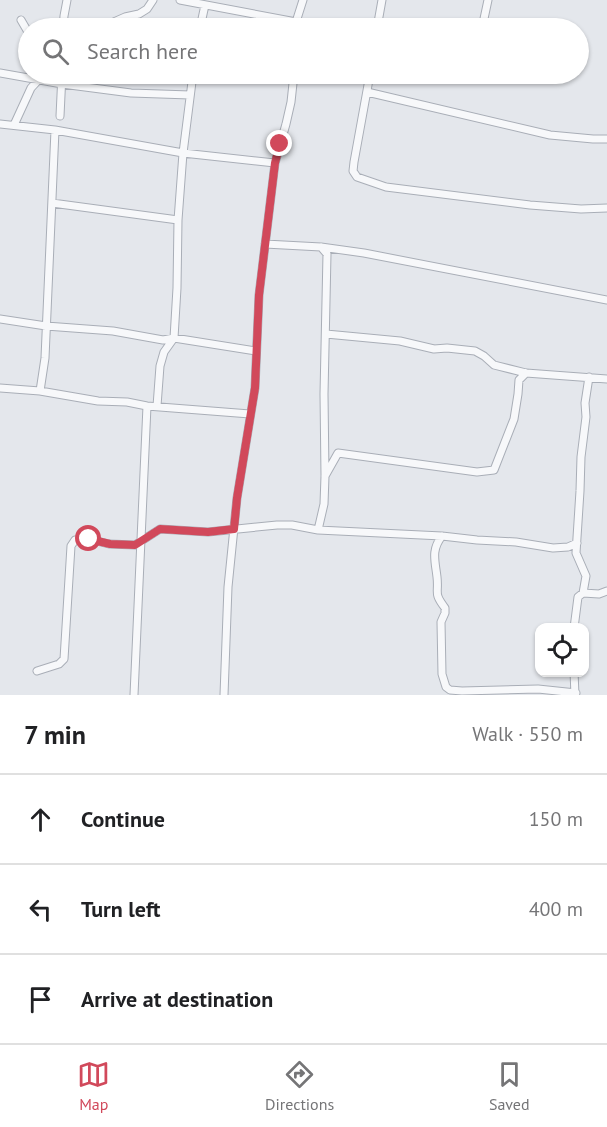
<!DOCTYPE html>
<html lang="en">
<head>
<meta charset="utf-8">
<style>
	:root { --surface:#fff; --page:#f6f6f6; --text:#202124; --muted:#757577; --line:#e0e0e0; --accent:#d1495b }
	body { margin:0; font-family:"PT Sans",sans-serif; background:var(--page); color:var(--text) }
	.controls { position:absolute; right:18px; bottom:18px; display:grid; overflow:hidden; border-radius:12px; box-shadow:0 2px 4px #0004 }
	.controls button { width:54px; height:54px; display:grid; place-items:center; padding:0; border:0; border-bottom:2px solid var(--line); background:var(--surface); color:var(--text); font:30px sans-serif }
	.stop { position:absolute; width:18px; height:18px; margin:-14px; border:4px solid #d1495b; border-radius:50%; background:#fff }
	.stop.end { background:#d1495b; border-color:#fff; box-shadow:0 2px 6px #0008 }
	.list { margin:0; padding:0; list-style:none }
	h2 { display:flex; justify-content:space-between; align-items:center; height:78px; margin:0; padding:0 24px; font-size:26px }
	h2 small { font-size:20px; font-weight:400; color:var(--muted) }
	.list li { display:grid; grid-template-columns:39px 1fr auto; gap:18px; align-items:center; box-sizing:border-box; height:90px; padding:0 24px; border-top:2px solid var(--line) }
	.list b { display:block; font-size:22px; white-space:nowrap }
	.list em { font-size:20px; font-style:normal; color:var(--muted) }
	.icon { flex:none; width:33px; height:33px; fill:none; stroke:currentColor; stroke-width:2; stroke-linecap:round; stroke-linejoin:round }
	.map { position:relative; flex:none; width:607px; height:695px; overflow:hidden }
	.search { position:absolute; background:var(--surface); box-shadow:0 2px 4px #0004; left:18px; right:18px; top:18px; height:66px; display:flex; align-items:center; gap:15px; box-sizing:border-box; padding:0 21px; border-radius:33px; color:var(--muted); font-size:22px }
	.sheet { height:348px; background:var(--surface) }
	nav { display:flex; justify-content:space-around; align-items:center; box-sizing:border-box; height:84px; border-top:2px solid var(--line); background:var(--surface); font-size:16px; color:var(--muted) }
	nav a { display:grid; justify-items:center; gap:3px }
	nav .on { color:var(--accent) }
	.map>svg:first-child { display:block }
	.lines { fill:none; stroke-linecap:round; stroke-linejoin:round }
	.street-casing { stroke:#a9aeb7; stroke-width:9 }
	.street { stroke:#f7f8fa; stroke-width:7 }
	.route { stroke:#d1495b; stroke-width:8 }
</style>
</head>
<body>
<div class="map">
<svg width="607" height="695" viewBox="0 0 607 695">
	<rect width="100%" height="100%" fill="#e4e7ec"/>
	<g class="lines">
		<defs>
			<path id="street" d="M 180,0 L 296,22
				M 21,20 L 28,32
				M 63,28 L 64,16 L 67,0
				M 100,28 L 125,17 L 139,14 L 147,9 L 153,0
				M 200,28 L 205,5
				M 296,28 L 296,22 L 303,0
				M 377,28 L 382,0
				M 482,28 L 488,0
				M 0,73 L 62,84 L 131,93 L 190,95
				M 370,74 L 354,162 L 353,171 L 357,177 L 386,187 L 530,205 L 581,209 L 607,208
				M 367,92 L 550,135 L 593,139 L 607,139
				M 60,116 L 62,74
				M 0,124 L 55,130 L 183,153 L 275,163
				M 14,125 L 31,88 L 44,74
				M 52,203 L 178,220
				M 265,244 L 321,247 L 364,253 L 607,300
				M 0,319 L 46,326 L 113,331 L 163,340 L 174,338 L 256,351
				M 326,334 L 400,341 L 434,349 L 447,348 L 475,351 L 484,356 L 494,365 L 526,373 L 607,379
				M 0,388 L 40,391 L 98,401 L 127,402 L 147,406 L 250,414
				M 40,391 L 45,358 L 55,130
				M 157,406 L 160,366 L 164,352 L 174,338 L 177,288 L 178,220 L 183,153 L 193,74
				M 325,476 L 338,453 L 477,472 L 494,470 L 514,419 L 518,394 L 519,380 L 526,373
				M 318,530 L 324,504 L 325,476 L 324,394 L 327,254 L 321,247
				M 442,536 C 431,550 435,560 437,577 C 439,594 433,592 445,608 L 445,613 L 441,622 L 442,674 L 446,687 L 450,690 L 462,691 L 538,689 L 576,693
				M 583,593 L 586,576 L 576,553 L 580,491 L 581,457 L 586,417 L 585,403 L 589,377
				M 574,628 L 578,597 L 583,593 L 599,594 L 607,591
				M 37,671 L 59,664 L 64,659 L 71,546 L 75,540 L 89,539 L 109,544 L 135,545 L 160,529 L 208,532 L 277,525 L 292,525 L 318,530 L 442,536 L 477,540 L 516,542 L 553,548 L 568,547 L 577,543
				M 574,672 L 575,695
				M 134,695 L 147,406
				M 224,695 L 228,587 L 237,498 L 255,388 L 259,295 L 275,163 L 286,124 L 291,102 L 294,74"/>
		</defs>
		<!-- street casing -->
		<use href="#street" class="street-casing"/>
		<!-- street -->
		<use href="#street" class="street"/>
	</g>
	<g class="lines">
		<!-- route -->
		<path class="route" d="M 89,539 L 110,544 L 135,545 L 160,529 L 208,532 L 234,529 L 237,498 L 255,388 L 259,295 L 275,163 L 280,144"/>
	</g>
</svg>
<div class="controls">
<button><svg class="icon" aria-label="locate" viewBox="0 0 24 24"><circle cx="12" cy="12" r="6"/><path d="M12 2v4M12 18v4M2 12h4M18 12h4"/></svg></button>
</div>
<div class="stop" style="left:89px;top:539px"></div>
<div class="stop end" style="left:280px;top:144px"></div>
<div class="search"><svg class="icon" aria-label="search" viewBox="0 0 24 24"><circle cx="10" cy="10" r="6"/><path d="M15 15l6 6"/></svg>Search here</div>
</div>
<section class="sheet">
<h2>7 min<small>Walk · 550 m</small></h2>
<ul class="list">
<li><svg class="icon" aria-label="ahead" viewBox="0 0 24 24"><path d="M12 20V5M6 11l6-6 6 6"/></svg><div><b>Continue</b></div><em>150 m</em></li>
<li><svg class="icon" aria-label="left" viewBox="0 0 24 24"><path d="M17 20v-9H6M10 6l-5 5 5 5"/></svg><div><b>Turn left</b></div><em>400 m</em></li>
<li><svg class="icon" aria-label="arrive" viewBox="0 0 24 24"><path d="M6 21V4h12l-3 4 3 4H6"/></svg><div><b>Arrive at destination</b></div></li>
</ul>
</section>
<nav>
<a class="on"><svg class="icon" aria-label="map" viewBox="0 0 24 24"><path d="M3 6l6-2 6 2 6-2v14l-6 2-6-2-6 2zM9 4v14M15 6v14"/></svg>Map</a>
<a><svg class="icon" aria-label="directions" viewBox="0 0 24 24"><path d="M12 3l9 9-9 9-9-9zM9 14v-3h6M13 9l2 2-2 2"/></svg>Directions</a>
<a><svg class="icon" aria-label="saved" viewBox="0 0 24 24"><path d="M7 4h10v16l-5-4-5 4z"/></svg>Saved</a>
</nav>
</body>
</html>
